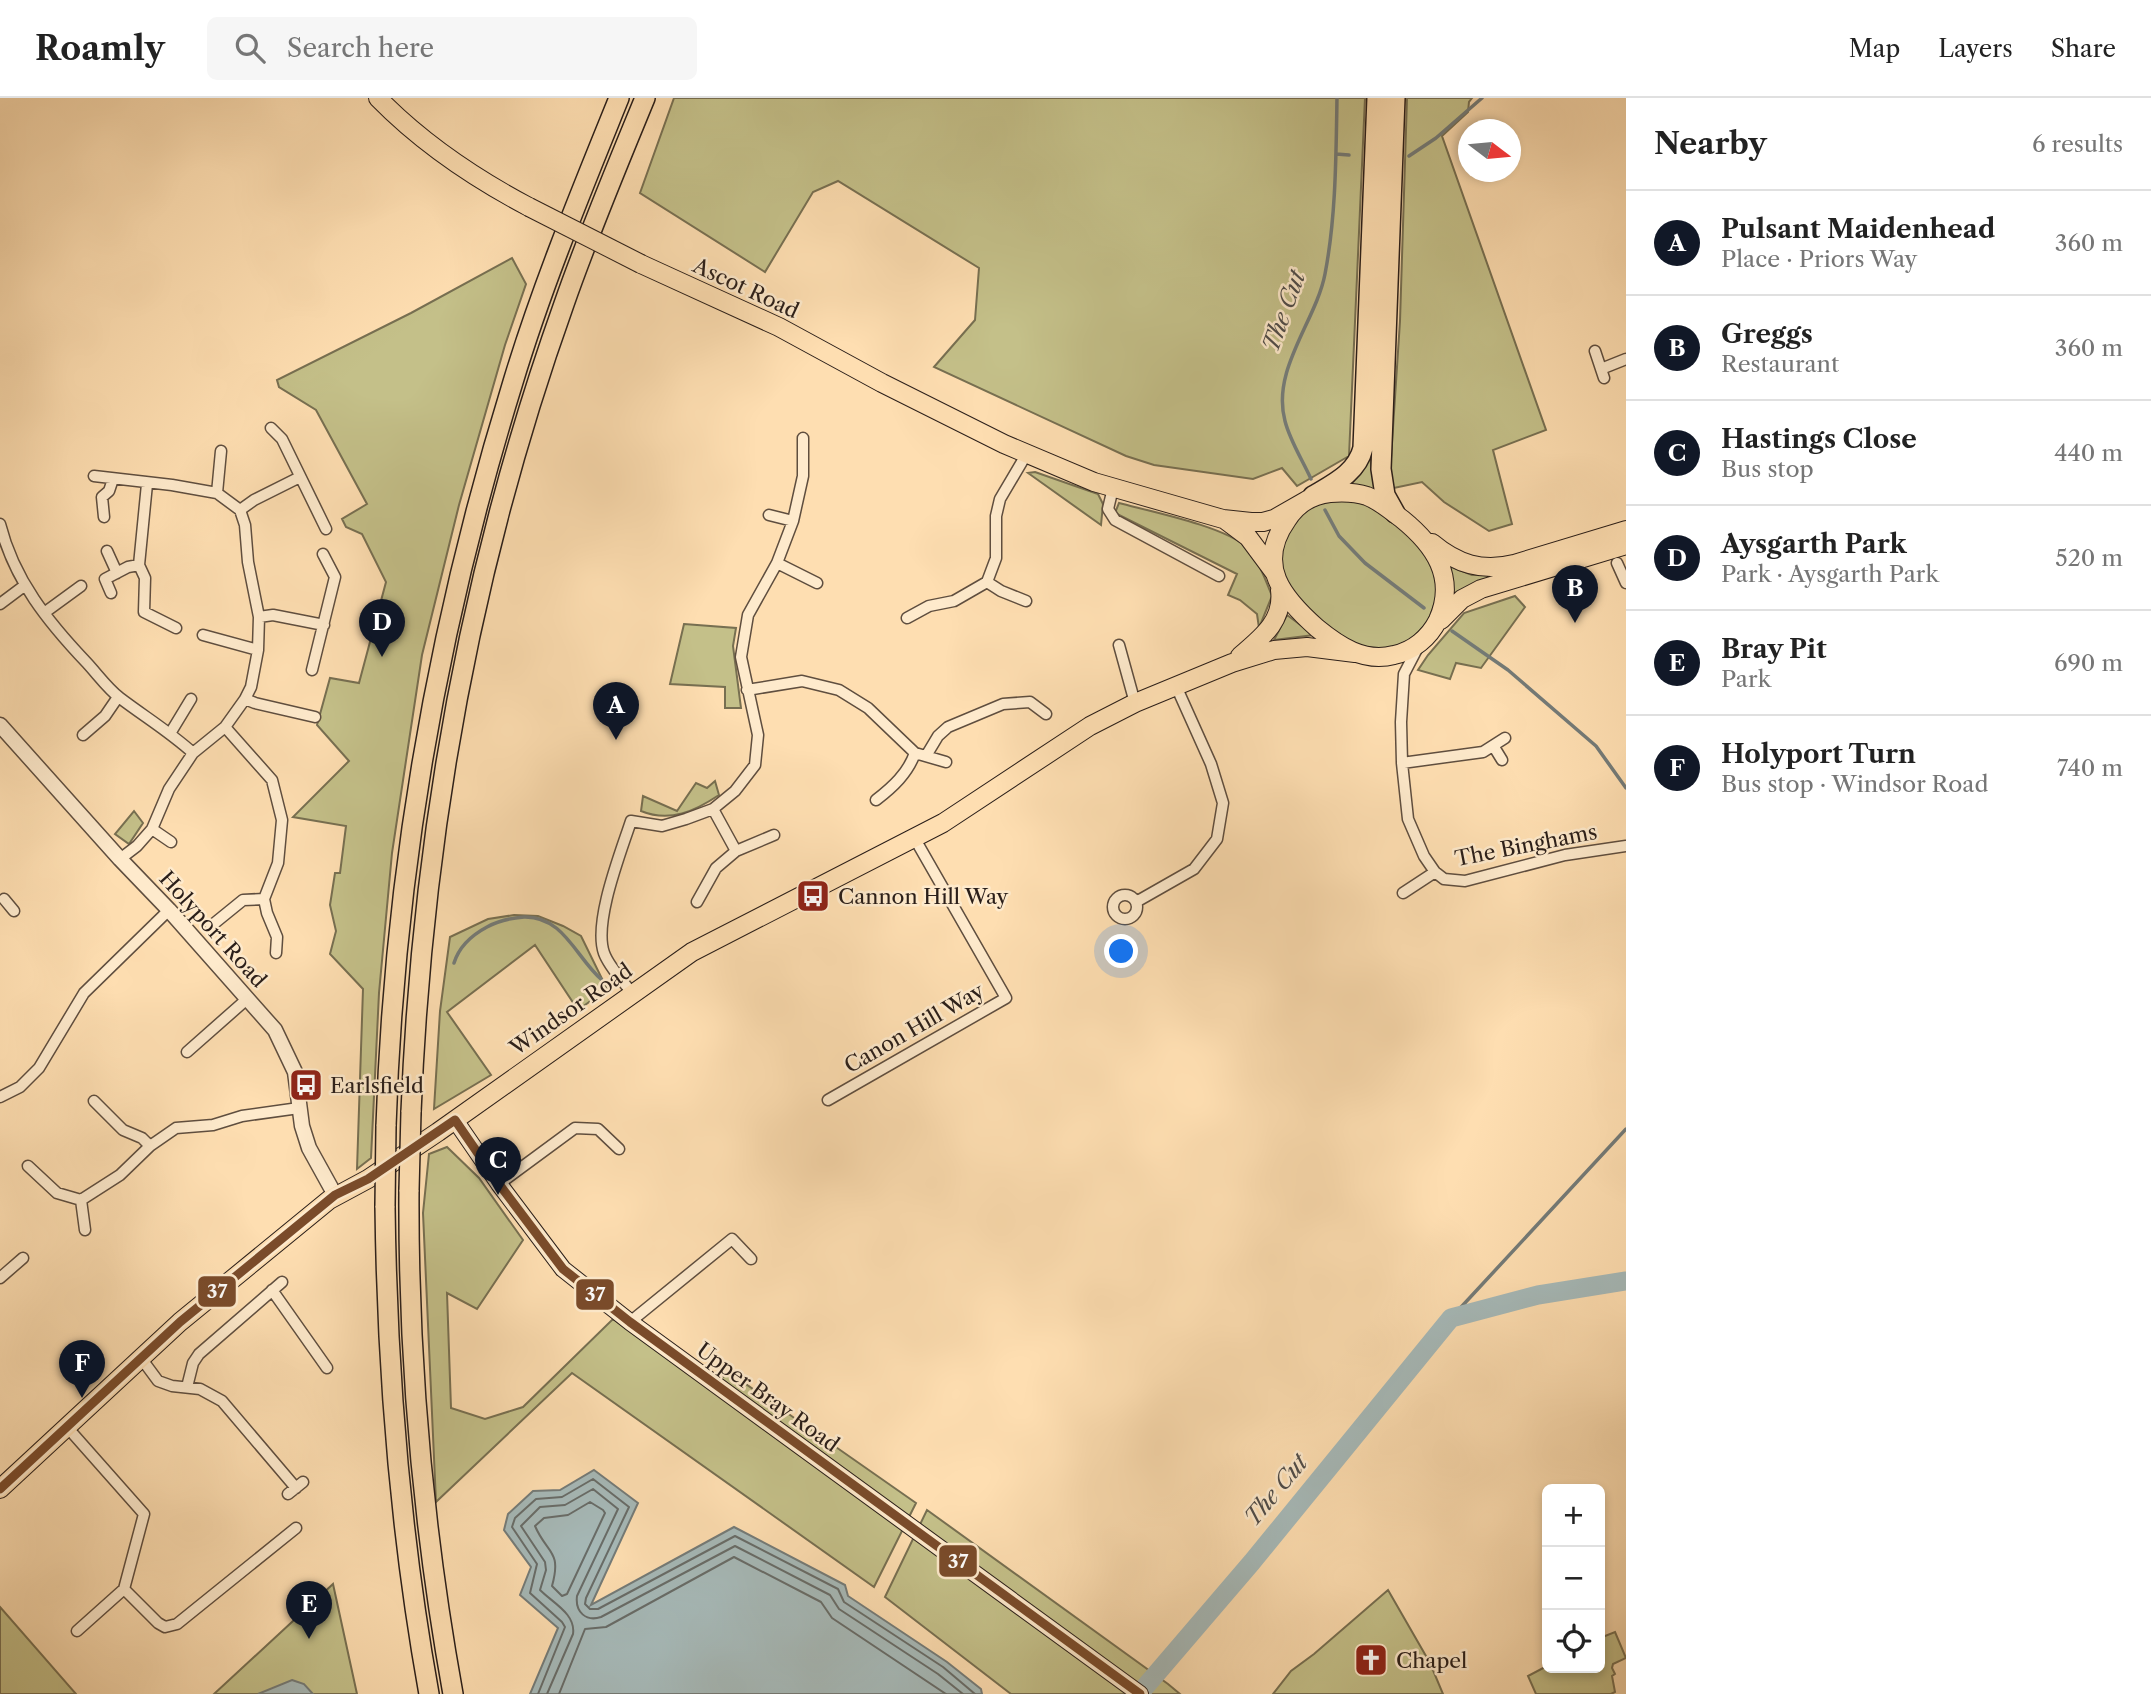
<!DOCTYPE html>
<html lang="en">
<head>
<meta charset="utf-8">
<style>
	:root { --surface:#fff; --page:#f6f6f6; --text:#222; --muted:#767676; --line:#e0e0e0; --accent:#111827 }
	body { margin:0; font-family:"Libre Caslon Text",serif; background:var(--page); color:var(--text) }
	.controls { position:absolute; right:21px; bottom:21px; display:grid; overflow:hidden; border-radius:10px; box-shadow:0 4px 10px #0003 }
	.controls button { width:63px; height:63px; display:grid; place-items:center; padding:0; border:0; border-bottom:2px solid var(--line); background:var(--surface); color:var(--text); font:35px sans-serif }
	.compass { position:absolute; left:1458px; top:21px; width:63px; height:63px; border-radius:50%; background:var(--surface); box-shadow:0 4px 10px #0003; rotate:106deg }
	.you { position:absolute; left:1122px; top:854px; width:24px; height:24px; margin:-18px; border:5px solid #fff; border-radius:50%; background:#1a73e8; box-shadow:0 0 0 10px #1a73e833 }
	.badge { display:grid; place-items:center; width:46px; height:46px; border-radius:50%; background:var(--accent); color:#fff; font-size:23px; font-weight:700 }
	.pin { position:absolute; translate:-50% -58px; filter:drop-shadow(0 2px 4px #0008) }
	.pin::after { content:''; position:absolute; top:37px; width:24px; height:21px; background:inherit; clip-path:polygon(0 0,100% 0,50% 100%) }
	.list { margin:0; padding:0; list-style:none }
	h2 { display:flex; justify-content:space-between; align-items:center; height:91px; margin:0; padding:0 28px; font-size:30px }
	h2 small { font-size:23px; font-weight:400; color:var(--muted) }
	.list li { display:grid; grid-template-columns:46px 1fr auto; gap:21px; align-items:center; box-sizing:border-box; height:105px; padding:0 28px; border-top:2px solid var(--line) }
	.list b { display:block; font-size:26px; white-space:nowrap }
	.list p { margin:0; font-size:23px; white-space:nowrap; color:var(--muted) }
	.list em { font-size:23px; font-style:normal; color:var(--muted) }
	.icon { flex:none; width:38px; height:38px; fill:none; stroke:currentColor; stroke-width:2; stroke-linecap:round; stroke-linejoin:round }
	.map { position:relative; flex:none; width:1626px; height:1596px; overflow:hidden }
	header { display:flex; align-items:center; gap:42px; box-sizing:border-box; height:98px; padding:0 35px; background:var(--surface); border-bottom:2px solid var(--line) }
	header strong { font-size:33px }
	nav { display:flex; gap:38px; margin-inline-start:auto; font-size:24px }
	.search { width:490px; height:63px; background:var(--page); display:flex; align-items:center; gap:18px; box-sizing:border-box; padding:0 24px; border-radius:10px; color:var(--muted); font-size:26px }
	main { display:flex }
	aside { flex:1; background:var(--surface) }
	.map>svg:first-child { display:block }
	.green { fill:#c4c089; stroke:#776f51; stroke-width:2 }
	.water { fill:#a6b9b8; stroke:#747b78; stroke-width:2 }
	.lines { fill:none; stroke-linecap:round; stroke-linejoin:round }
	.shore { stroke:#686c68; stroke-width:2 }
	.stream { stroke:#747b78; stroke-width:3.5 }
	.river { stroke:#a6b9b8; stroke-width:19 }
	.minor-casing { stroke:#5f4e3f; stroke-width:13 }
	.tertiary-casing { stroke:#5f4e3f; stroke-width:17 }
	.secondary-casing { stroke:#2a1e19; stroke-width:18 }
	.primary-casing { stroke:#2a1e19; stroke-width:20 }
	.motorway-casing { stroke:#2a1e19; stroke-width:22 }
	.minor { stroke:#feeacc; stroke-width:10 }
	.tertiary { stroke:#feeacc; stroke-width:14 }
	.secondary { stroke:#feeacc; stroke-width:16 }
	.primary { stroke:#fedeb1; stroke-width:18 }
	.motorway { stroke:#fedeb1; stroke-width:19 }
	.primary-bridge-casing { stroke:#2a1e19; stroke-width:20; stroke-linecap:butt }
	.motorway-bridge-casing { stroke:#2a1e19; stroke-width:22; stroke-linecap:butt }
	.primary-bridge { stroke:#fedeb1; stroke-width:18 }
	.motorway-bridge { stroke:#fedeb1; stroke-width:19 }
	.bus-1-casing { stroke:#feeacc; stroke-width:14 }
	.bus-1 { stroke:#7a4b2a; stroke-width:9 }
	.labels { text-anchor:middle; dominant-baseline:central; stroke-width:5; stroke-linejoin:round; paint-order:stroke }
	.street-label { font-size:21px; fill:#2a1e19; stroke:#feeacc }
	.poi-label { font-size:21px; fill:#2a1e19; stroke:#feeacc; text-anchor:start }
	.water-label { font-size:23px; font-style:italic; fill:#4f4c49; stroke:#feeacc }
	.line-badge { stroke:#feeacc; stroke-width:2.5 }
	.badge-label { font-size:19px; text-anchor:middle; font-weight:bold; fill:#fff }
</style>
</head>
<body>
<header>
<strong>Roamly</strong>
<div class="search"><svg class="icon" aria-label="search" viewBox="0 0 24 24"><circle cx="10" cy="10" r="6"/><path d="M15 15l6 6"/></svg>Search here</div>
<nav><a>Map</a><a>Layers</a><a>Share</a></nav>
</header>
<main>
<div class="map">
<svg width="1626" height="1596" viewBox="0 0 1626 1596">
	<rect width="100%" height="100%" fill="#fedeb1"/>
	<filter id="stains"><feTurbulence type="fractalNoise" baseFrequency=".00286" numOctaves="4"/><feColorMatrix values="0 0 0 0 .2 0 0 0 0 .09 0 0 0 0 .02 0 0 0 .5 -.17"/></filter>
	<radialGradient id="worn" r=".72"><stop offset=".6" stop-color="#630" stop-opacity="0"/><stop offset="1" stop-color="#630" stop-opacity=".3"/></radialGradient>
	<!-- green -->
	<path class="green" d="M 674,0 L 1365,0 L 1349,358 L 1297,388 L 1282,370 L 1253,381 L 1154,367 L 1126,358 L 934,269 L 975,222 L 979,170 L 838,83 L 813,94 L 765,174 L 640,95 Z
		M 1407,0 L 1472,0 L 1469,4 L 1468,14 L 1442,38 L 1546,332 L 1493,352 L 1512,426 L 1489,433 L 1444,404 L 1422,384 L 1389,391 L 1400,223 Z
		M 512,160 L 526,186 L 505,247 L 459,407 L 422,557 L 392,755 L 379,895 L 371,1060 L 357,1071 L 363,891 L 330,856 L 336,833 L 330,807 L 335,775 L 340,775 L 346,728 L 293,719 L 349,663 L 317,627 L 330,580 L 359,585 L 386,484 L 362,436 L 346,429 L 342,421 L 367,406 L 316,312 L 279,289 L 277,282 L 411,215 Z
		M 1370,359 L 1375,393 L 1346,385 L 1361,375 Z
		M 1035,374 L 1098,396 L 1103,406 L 1101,427 L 1028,375 Z
		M 1329,400 L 1370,406 L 1415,442 L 1430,457 L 1438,495 L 1428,524 L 1412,541 L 1390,551 L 1367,551 L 1346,542 L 1302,507 L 1287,488 L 1280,460 L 1289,430 L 1306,411 Z
		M 1119,405 C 1149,413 1228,429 1247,450 C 1259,463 1266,483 1272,498 L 1259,530 L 1257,516 L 1240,502 L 1228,497 L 1237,476 L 1115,415 Z
		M 1449,468 L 1472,477 L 1511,476 L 1453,501 Z
		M 1515,498 L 1525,509 L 1481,570 L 1456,565 L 1450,581 L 1418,572 L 1428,557 L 1464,515 Z
		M 1287,517 L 1314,537 L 1274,542 Z
		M 684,526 L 736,530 L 733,548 L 741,610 L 725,610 L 725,589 L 670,586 Z
		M 715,683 L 719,697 C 695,713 670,725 641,713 L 643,698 L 677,713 L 696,685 L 707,690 Z
		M 134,713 L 143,725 L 129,746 L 115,736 Z
		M 514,817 L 538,818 L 563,828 L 581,838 L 607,891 L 578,912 L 535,847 L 447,914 L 491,977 L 434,1011 L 440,913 L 450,839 L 488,821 Z
		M 447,1049 L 479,1080 L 523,1142 L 477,1211 L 447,1195 L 451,1310 L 485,1321 L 523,1309 L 613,1221 L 706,1288 L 730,1275 L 916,1405 L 874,1489 L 572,1275 L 436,1404 L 423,1115 L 429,1056 Z
		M 927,1412 L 1168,1586 L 1180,1596 L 1011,1596 L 885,1499 Z
		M 333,1486 L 357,1596 L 214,1596 Z
		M 1388,1492 L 1430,1565 L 1443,1596 L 1273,1596 L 1291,1573 L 1314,1556 Z
		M 0,1509 L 76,1596 L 0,1596 Z
		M 1615,1534 L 1626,1560 L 1613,1566 L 1612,1570 L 1615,1576 L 1612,1578 L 1615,1594 L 1611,1596 L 1536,1596 L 1528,1578 L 1547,1568 L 1547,1570 L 1600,1570 L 1600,1540 Z"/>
	<!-- water -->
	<path class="water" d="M 594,1372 L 638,1405 L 591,1507 L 734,1429 L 845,1487 L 848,1498 L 947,1564 L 981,1591 L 982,1596 L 530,1596 L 558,1530 L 520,1497 L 531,1469 L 504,1432 L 508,1416 L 533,1393 L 560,1392 Z
		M 292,1582 L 304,1586 L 313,1596 L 258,1596 Z"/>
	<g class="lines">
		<!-- shore -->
		<path class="shore" d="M 590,1404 L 603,1412 L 605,1415 L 567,1496 L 562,1498 L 552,1488 C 562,1452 547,1456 535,1428 L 544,1420 L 568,1417 Z
			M 538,1596 L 565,1529 L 562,1524 L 530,1495 L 537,1466 L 512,1429 L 515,1420 L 536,1401 L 562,1399 L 593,1381 L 629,1409 L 586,1500 L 585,1506 L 590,1511 L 598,1511 L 735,1438 L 838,1491 L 844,1504 L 943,1569 L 975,1596
			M 547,1596 L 573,1536 C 576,1516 553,1505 540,1492 L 546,1472 L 545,1464 L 521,1428 L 540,1409 L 565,1407 L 593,1391 L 618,1411 L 577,1498 C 575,1514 586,1524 601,1519 L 735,1448 L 830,1497 L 839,1511 L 938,1576 L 963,1596
			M 559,1596 L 585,1531 L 606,1529 L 734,1459 L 821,1504 L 832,1520 L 946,1596"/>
		<!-- stream -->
		<path class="stream" d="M 1336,56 L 1349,57
			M 1409,58 L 1436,40 L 1482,0
			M 1311,381 C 1303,363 1290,343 1285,323 C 1271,272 1316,223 1325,176 C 1336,119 1336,58 1337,0
			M 1325,412 L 1339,438 L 1365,465 L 1424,510
			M 1452,533 L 1508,572 L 1596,648 L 1626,690
			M 454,865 C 459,849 472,837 487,829 C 498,823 511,820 524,819 C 564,818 576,860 602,882
			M 1451,1220 L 1626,1031"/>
		<!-- river -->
		<path class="river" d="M 1139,1596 L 1252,1464 L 1451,1220 L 1538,1197 L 1626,1183"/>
		<defs>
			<path id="minor" d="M 1595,253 L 1604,280
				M 1601,271 L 1626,261
				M 271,330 L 282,341 L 326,431
				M 94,378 L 172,387 L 217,395 L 240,412 L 245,427 L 248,464 L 259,519 L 258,552 L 251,589 L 245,601 L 225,629 L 193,655 L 169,691 L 152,731 L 137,748 L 120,761
				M 147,386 L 139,467 L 145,480 L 144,514 L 176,530
				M 1113,390 L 1108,411 L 1115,422 L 1219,478
				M 217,395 L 221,353
				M 240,412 L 254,402 L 300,379
				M 769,417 L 793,423
				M 104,419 L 102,399 L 109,393 L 113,381
				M 0,426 C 14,482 48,524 87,565 C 98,577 108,591 120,600 C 145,619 170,634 193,655
				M 107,453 L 117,475
				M 777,465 L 817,485
				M 1617,465 L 1626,485
				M 987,484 L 1001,493 L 1026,503
				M 111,495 L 105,481 L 128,469 L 139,467
				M 0,506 L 24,488
				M 44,515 L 81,488
				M 259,519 L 273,517 L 324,527
				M 907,520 L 929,508 L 954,503 L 987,484 L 996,460 L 996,418 L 1000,401 L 1026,357
				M 203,537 L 258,552
				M 1119,547 L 1135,605
				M 1417,551 L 1404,576 L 1401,624 L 1402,665 L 1408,721 L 1424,758 L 1435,774 L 1444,781 L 1465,783 L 1565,757 L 1626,748
				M 312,572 L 335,479 L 323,456
				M 747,592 L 802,583 L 839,592 L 868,610 L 915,655 L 946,664
				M 245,601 L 255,605 L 315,619
				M 225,629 L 272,682 L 282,722 L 278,765 L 264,801 L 267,815 L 277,839 L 276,855
				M 171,634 L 191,601
				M 83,637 L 105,618 L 118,599
				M 1494,649 L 1502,662
				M 926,658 L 938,638 L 948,629 L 1003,606 L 1030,604 L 1046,616
				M 1402,665 L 1483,654 L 1505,640
				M 876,702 C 893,689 908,675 915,655
				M 713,711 L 736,753
				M 152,731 L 171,744
				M 1403,795 L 1435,774
				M1113 809a12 12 0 1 1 24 0a12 12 0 1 1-24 0Z
				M 4,801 L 14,813
				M 697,804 L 716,770 L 736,753 L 774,737
				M 1136,804 L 1194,771 L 1217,741 L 1223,705 L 1211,666 L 1176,588
				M 211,828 L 243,802 L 264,801
				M 632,895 C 623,883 609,869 604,855 C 593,824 621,754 631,723 L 662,728 L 686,721 L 713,711 L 735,693 L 755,667 L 758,637 L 741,559 L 748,517 L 777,465 L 793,423 L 803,378 L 803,340
				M 187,954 L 247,901
				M 0,999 L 20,989 L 39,970 L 84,895 L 169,812
				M 828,1002 L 1006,900 L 915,741
				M 94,1003 L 123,1032 L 142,1040 L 150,1048
				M 28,1068 L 57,1095 L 81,1102 L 85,1132
				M 499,1086 L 575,1030 L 598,1031 L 619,1051
				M 81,1102 L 120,1077 L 150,1048 L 176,1030 L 213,1027 L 242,1018 L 299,1010
				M 0,1180 L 23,1160
				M 272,1192 L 327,1270
				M 630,1224 L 732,1141 L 751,1161
				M 141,1260 L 158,1283 L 172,1288 L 200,1291 L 222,1303 L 296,1390
				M 187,1289 L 193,1265 L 199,1256 L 282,1184
				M 67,1329 L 144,1416 L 124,1491 L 158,1525 L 165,1529 L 177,1526 L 296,1430
				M 288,1396 L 303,1384
				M 77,1533 L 124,1491"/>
			<path id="tertiary" d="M 0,627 L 120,761 L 169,812 L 275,932 L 295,974 L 302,1028 L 309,1050 L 335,1097"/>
			<path id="secondary" d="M 455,1022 L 499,1086 L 563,1171 L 630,1224 L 1140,1596"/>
			<path id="primary" d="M 378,0 C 422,45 474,80 529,109
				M 641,166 L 779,229 L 882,285 L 1004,346 L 1094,384 L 1223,421 L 1251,424 L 1263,424 L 1274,421 L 1309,401
				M 1330,395 C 1342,394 1355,394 1367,398 C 1380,403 1391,413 1402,421 C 1434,447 1457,479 1438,522 C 1429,540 1413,553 1394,557 C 1364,565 1339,548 1317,530 C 1283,500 1255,467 1287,422 C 1297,406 1311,397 1330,395 Z
				M 1224,421 L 1248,439 L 1274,474
				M 1432,445 C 1457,466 1482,474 1514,466 L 1626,432
				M 1441,522 L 1462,501 L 1481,491 L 1626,447
				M 1240,558 C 1261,540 1284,523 1280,492
				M 0,1391 L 180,1224 L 329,1102 L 368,1081 L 438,1034 L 692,854 L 943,725 L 1090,628 L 1135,605 L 1232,565 L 1274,552 L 1307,549 L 1355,555"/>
			<path id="motorway" d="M 1313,398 C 1333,386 1357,375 1363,350 L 1377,0
				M 1395,415 L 1385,397 L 1381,371 L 1395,0
				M 411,1014 C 422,739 471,466 564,206 C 588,137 617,68 645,0
				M 386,1028 C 394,775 438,526 513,284 C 542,188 581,94 619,0
				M 409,1092 C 408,1261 423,1430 453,1596
				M 385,1108 C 387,1272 400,1435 429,1596"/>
		</defs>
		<!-- minor casing -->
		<use href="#minor" class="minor-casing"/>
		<!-- tertiary casing -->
		<use href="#tertiary" class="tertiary-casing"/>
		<!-- secondary casing -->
		<use href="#secondary" class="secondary-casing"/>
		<!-- primary casing -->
		<use href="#primary" class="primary-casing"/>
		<!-- motorway casing -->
		<use href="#motorway" class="motorway-casing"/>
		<!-- minor -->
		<use href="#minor" class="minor"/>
		<!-- tertiary -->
		<use href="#tertiary" class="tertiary"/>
		<!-- secondary -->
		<use href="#secondary" class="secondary"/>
		<!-- primary -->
		<use href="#primary" class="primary"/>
		<!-- motorway -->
		<use href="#motorway" class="motorway"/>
		<defs>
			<path id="primary-bridge" d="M 529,109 L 641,166"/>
			<path id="motorway-bridge" d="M 409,1092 L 411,1014
				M 385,1108 L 386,1028"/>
		</defs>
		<!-- primary-bridge casing -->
		<use href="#primary-bridge" class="primary-bridge-casing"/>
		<!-- motorway-bridge casing -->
		<use href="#motorway-bridge" class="motorway-bridge-casing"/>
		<!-- primary-bridge -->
		<use href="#primary-bridge" class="primary-bridge"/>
		<!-- motorway-bridge -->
		<use href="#motorway-bridge" class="motorway-bridge"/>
		<defs>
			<path id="bus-1" d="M 455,1022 L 499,1086 L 563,1171 L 630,1224 L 1140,1596
				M 0,1391 L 180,1224 L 335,1097 L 368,1081 L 455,1022"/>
		</defs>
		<!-- bus-1 casing -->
		<use href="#bus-1" class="bus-1-casing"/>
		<!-- bus-1 -->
		<use href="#bus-1" class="bus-1"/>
	</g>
	<!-- icons -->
	<defs>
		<symbol id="bus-square" viewBox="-11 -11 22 22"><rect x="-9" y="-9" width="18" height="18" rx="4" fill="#8f2418" stroke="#feeacc"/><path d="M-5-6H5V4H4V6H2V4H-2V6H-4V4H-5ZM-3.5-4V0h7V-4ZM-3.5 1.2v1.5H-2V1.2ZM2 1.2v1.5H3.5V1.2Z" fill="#fff"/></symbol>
		<symbol id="church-square" viewBox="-11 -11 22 22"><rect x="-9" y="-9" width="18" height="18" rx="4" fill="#8f2418" stroke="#feeacc"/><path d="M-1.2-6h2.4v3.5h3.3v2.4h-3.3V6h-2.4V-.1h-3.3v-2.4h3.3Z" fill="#fff"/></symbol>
	</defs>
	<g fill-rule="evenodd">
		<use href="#bus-square" x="794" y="779" width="38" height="38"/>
		<use href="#bus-square" x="287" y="968" width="38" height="38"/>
		<use href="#church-square" x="1352" y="1543" width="38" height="38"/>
	</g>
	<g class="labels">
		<!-- street labels -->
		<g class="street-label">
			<text transform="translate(746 190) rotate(25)">Ascot Road</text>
			<text transform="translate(1526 747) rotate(-11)">The Binghams</text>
			<text transform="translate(213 831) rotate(48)">Holyport Road</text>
			<text transform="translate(571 911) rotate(-35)">Windsor Road</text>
			<text transform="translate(914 930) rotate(-30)">Canon Hill Way</text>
			<text transform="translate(768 1299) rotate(36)">Upper Bray Road</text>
		</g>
		<!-- poi labels -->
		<g class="poi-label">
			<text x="838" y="798">Cannon Hill Way</text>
			<text x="330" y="987">Earlsfield</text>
			<text x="1396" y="1562">Chapel</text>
		</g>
		<!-- water labels -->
		<g class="water-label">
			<text transform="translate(1284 213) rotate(-70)">The Cut</text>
			<text transform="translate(1276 1392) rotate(-50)">The Cut</text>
		</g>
	</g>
	<g class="line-badge">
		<rect x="197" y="1177" width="40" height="33" rx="7" fill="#7a4b2a"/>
		<rect x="575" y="1180" width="40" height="33" rx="7" fill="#7a4b2a"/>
		<rect x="938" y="1446" width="40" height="34" rx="7" fill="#7a4b2a"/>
	</g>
	<g class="badge-label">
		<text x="217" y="1200">37</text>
		<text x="595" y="1203">37</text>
		<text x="958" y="1470">37</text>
	</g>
	<rect width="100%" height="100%" filter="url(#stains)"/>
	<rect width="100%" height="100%" fill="url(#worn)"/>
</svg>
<div class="controls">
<button>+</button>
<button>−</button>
<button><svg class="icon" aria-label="locate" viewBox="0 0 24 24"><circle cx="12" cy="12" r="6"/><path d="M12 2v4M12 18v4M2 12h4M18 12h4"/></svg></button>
</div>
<svg class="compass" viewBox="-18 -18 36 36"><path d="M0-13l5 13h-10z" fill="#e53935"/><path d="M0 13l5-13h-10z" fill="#767676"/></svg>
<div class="you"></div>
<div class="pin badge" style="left:616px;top:642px">A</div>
<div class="pin badge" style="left:1575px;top:525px">B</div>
<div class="pin badge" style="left:498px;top:1097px">C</div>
<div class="pin badge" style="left:382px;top:559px">D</div>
<div class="pin badge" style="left:309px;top:1541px">E</div>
<div class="pin badge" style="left:82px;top:1300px">F</div>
</div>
<aside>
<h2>Nearby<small>6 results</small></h2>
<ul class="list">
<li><span class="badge">A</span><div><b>Pulsant Maidenhead</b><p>Place · Priors Way</p></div><em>360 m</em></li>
<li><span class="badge">B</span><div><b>Greggs</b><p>Restaurant</p></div><em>360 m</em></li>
<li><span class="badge">C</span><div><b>Hastings Close</b><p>Bus stop</p></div><em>440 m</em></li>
<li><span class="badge">D</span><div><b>Aysgarth Park</b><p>Park · Aysgarth Park</p></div><em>520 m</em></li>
<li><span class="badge">E</span><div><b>Bray Pit</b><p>Park</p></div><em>690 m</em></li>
<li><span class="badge">F</span><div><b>Holyport Turn</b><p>Bus stop · Windsor Road</p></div><em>740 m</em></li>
</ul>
</aside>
</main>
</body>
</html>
